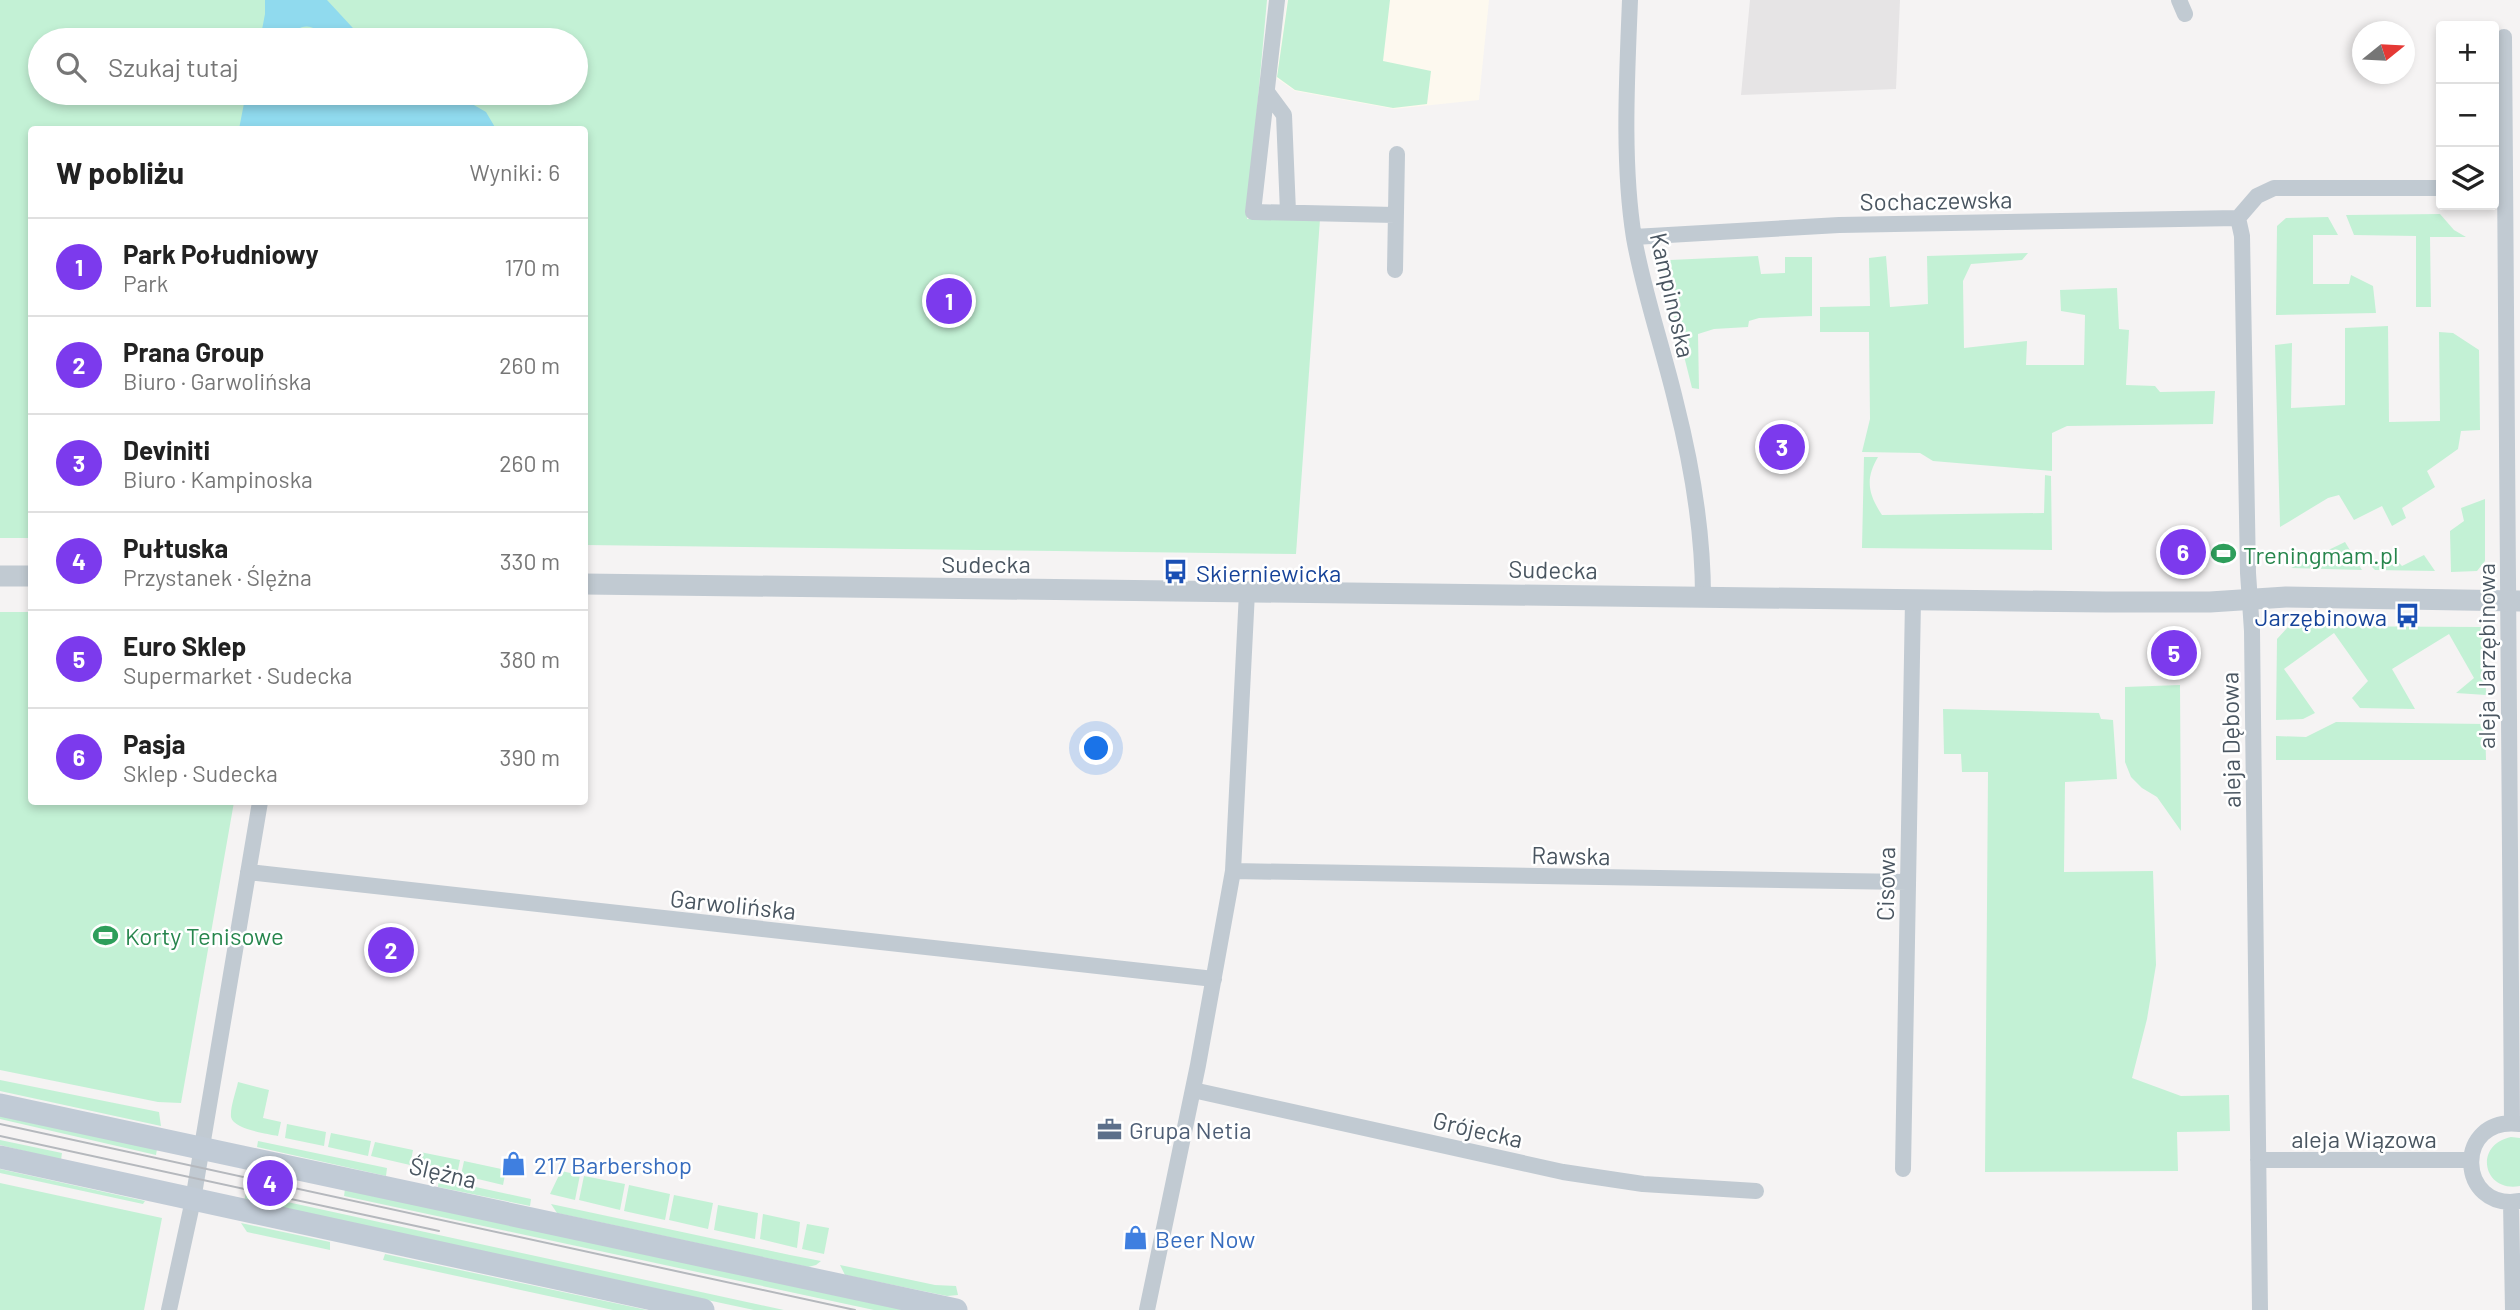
<!DOCTYPE html>
<html lang="pl">
<head>
<meta charset="utf-8">
<style>
	:root { --surface:#fff; --page:#f2f2f2; --text:#222; --muted:#767676; --line:#e0e0e0; --accent:#7c3aed }
	body { margin:0; font-family:Barlow,sans-serif; background:var(--page); color:var(--text) }
	.controls { position:absolute; right:21px; top:21px; display:grid; overflow:hidden; border-radius:7px; box-shadow:0 4px 10px #0003 }
	.controls button { width:63px; height:63px; display:grid; place-items:center; padding:0; border:0; border-bottom:2px solid var(--line); background:var(--surface); color:var(--text); font:35px sans-serif }
	.compass { position:absolute; left:2352px; top:21px; width:63px; height:63px; border-radius:50%; background:var(--surface); box-shadow:0 4px 10px #0003; rotate:72deg }
	.you { position:absolute; left:1097px; top:749px; width:24px; height:24px; margin:-18px; border:5px solid #fff; border-radius:50%; background:#1a73e8; box-shadow:0 0 0 10px #1a73e833 }
	.badge { display:grid; place-items:center; width:46px; height:46px; border-radius:50%; background:var(--accent); color:#fff; font-size:23px; font-weight:700 }
	.pin { position:absolute; translate:-50% -50%; border:4px solid #fff; box-shadow:0 2px 7px #0006 }
	.list { margin:0; padding:0; list-style:none }
	h2 { display:flex; justify-content:space-between; align-items:center; height:91px; margin:0; padding:0 28px; font-size:30px }
	h2 small { font-size:23px; font-weight:400; color:var(--muted) }
	.list li { display:grid; grid-template-columns:46px 1fr auto; gap:21px; align-items:center; box-sizing:border-box; height:98px; padding:0 28px; border-top:2px solid var(--line) }
	.list b { display:block; font-size:26px; white-space:nowrap }
	.list p { margin:0; font-size:23px; white-space:nowrap; color:var(--muted) }
	.list em { font-size:23px; font-style:normal; color:var(--muted) }
	.icon { flex:none; width:38px; height:38px; fill:none; stroke:currentColor; stroke-width:2; stroke-linecap:round; stroke-linejoin:round }
	.map { position:relative; flex:none; width:2520px; height:1310px; overflow:hidden }
	.search { position:absolute; background:var(--surface); box-shadow:0 4px 10px #0003; left:28px; top:28px; width:560px; height:77px; display:flex; align-items:center; gap:18px; box-sizing:border-box; padding:0 24px; border-radius:38px; color:var(--muted); font-size:26px }
	.panel { position:absolute; background:var(--surface); box-shadow:0 4px 10px #0003; left:28px; top:126px; width:560px; height:679px; border-radius:7px }
	.map>svg:first-child { display:block }
	.commercial { fill:#fdf9ef }
	.education { fill:#e6e4e5 }
	.green { fill:#c3f1d5; fill-rule:evenodd }
	.water { fill:#90daee }
	.lines { fill:none; stroke-linecap:round; stroke-linejoin:round }
	.minor { stroke:#c1cad2; stroke-width:16 }
	.tertiary { stroke:#c1cad2; stroke-width:21 }
	.secondary { stroke:#c1cbd6; stroke-width:23 }
	.tram { stroke:#b5b8bd; stroke-width:2 }
	.labels { text-anchor:middle; dominant-baseline:central; stroke-width:5; stroke-linejoin:round; paint-order:stroke }
	.street-label { font-size:24px; fill:#4a5661; stroke:#fff }
	.leisure-label { font-size:24px; fill:#27864d; stroke:#fff; text-anchor:start }
	.transit-label { font-size:24px; fill:#164399; stroke:#fff; text-anchor:start }
	.service-label { font-size:24px; fill:#4e5e75; stroke:#fff; text-anchor:start }
	.shop-label { font-size:24px; fill:#366cbe; stroke:#fff; text-anchor:start }
</style>
</head>
<body>
<div class="map">
<svg width="2520" height="1310" viewBox="0 0 2520 1310">
	<rect width="100%" height="100%" fill="#f5f3f3"/>
	<!-- commercial -->
	<path class="commercial" d="M 1287,0 L 1489,0 L 1479,100 L 1394,109 L 1295,91 L 1276,78 Z"/>
	<!-- education -->
	<path class="education" d="M 1750,0 L 1900,0 L 1896,89 L 1741,95 Z"/>
	<!-- green -->
	<path class="green" d="M 0,0 L 1267,0 L 1247,219 L 1320,219 L 1296,554 L 585,545 L 584,130 L 32,130 L 31,538 L 0,538 ZM 40,40 L 576,40 L 576,93 L 40,93 Z
		M 1288,0 L 1390,0 L 1383,61 L 1431,71 L 1427,104 L 1393,108 L 1295,90 L 1277,77 Z
		M 2440,214 L 2454,230 L 2466,237 L 2430,237 L 2431,307 L 2416,307 L 2416,236 L 2354,235 L 2346,215 Z
		M 2328,217 L 2338,235 L 2313,235 L 2313,284 L 2349,284 L 2351,275 L 2373,286 L 2376,313 L 2276,315 L 2277,226 L 2286,218 Z
		M 2028,253 L 2022,260 L 1971,264 L 1963,281 L 1964,348 L 2027,341 L 2026,365 L 2084,365 L 2085,315 L 2061,311 L 2060,290 L 2117,288 L 2119,329 L 2129,330 L 2126,385 L 2155,386 L 2160,392 L 2215,391 L 2213,424 L 2067,426 L 2052,433 L 2052,471 L 1933,461 L 1920,453 L 1862,452 L 1870,419 L 1869,332 L 1820,332 L 1820,307 L 1870,306 L 1869,258 L 1886,256 L 1890,307 L 1928,304 L 1927,256 Z
		M 1758,256 L 1761,274 L 1785,273 L 1785,257 L 1812,257 L 1812,316 L 1759,318 L 1749,321 L 1748,327 L 1714,329 L 1698,334 L 1699,389 L 1692,388 L 1661,264 L 1670,260 Z
		M 2388,326 L 2389,422 L 2440,421 L 2439,332 L 2453,333 L 2479,350 L 2480,430 L 2461,431 L 2458,449 L 2427,471 L 2435,487 L 2402,508 L 2406,518 L 2392,526 L 2382,506 L 2354,520 L 2339,495 L 2328,498 L 2280,527 L 2275,345 L 2292,343 L 2291,408 L 2345,405 L 2345,328 Z
		M 1864,457 L 1878,457 C 1865,479 1868,494 1882,515 L 2044,513 L 2045,475 L 2051,476 L 2052,550 L 1862,548 Z
		M 2485,499 L 2485,561 L 2477,571 L 2451,572 L 2450,531 L 2464,521 L 2461,508 Z
		M 2345,542 L 2362,570 L 2291,568 Z
		M 2392,555 L 2402,566 L 2424,555 L 2435,571 L 2375,570 L 2370,565 Z
		M 0,612 L 31,612 L 32,802 L 234,802 L 181,1103 L 158,1102 L 0,1070 Z
		M 2289,626 L 2481,627 L 2485,632 L 2486,695 L 2456,693 L 2474,678 L 2449,634 L 2392,669 L 2415,709 L 2360,708 L 2352,698 L 2368,681 L 2334,633 L 2284,669 L 2315,713 L 2303,719 L 2276,720 L 2277,639 Z
		M 2180,685 L 2181,831 L 2157,797 L 2142,788 L 2131,777 L 2125,762 L 2125,687 Z
		M 1943,709 L 2099,713 L 2101,719 L 2113,720 L 2117,779 L 2065,782 L 2064,872 L 2153,871 L 2156,965 L 2147,1019 L 2132,1078 L 2181,1096 L 2229,1095 L 2230,1131 L 2177,1132 L 2178,1171 L 1985,1172 L 1988,772 L 1962,772 L 1961,754 L 1944,754 Z
		M 2336,722 L 2485,724 L 2486,760 L 2276,760 L 2276,736 L 2306,737 Z
		M 0,1080 L 159,1112 L 161,1126 L 0,1091 Z
		M 238,1082 L 269,1090 L 263,1118 L 281,1122 L 278,1136 C 267,1134 233,1129 231,1117 C 230,1107 236,1092 238,1082 Z
		M 0,1115 L 157,1149 L 156,1155 L 0,1119 Z
		M 287,1124 L 326,1132 L 324,1146 L 285,1138 Z
		M 331,1133 L 371,1141 L 368,1156 L 328,1147 Z
		M 2511,1137 L 2520,1138 L 2520,1186 C 2483,1193 2473,1145 2511,1137 Z
		M 0,1140 L 62,1153 L 61,1160 L 0,1145 Z
		M 258,1141 L 387,1168 L 386,1176 L 257,1147 Z
		M 375,1142 L 413,1150 L 410,1165 L 371,1156 Z
		M 420,1152 L 460,1160 L 457,1175 L 417,1166 Z
		M 464,1161 L 506,1170 L 503,1185 L 461,1175 Z
		M 0,1169 L 145,1201 L 143,1204 L 0,1173 Z
		M 561,1171 L 580,1175 L 575,1200 L 550,1194 Z
		M 584,1176 L 625,1184 L 620,1210 L 579,1200 Z
		M 439,1179 L 531,1199 L 530,1206 L 438,1187 Z
		M 0,1183 L 162,1218 L 144,1310 L 0,1310 Z
		M 629,1185 L 670,1194 L 665,1220 L 624,1211 Z
		M 345,1189 L 907,1310 L 874,1310 L 344,1196 Z
		M 246,1193 L 784,1310 L 754,1310 L 244,1201 Z
		M 674,1195 L 713,1203 L 708,1229 L 669,1220 Z
		M 551,1204 L 790,1255 L 821,1261 L 816,1265 L 808,1267 L 557,1213 Z
		M 718,1205 L 758,1213 L 755,1239 L 714,1230 Z
		M 763,1214 L 800,1222 L 797,1248 L 760,1239 Z
		M 241,1223 L 330,1242 L 330,1250 L 247,1232 Z
		M 807,1224 L 829,1228 L 824,1254 L 802,1249 Z
		M 385,1254 L 647,1310 L 613,1310 L 383,1260 Z
		M 840,1265 L 935,1285 L 956,1286 L 958,1295 L 947,1296 L 845,1275 Z"/>
	<!-- water -->
	<path class="water" d="M 265,0 L 327,0 L 364,40 L 324,40 C 318,23 296,21 291,40 L 260,40 L 265,14 Z
		M 246,93 L 453,93 L 486,112 L 496,129 L 239,129 Z"/>
	<g class="lines">
		<!-- minor -->
		<path class="minor" d="M 1277,0 L 1253,212 L 1395,215
			M 1630,0 C 1627,76 1622,163 1634,238 C 1644,294 1663,348 1676,403 C 1692,466 1703,532 1703,597
			M 2179,0 L 2185,14
			M 2504,37 L 2512,1123
			M 1267,92 L 1284,115 L 1288,212
			M 2238,218 L 2242,236 L 2248,573 L 2252,631 L 2260,1310
			M 2238,218 L 2257,196 L 2274,188 L 2441,188
			M 1634,237 L 1839,225 L 2238,218
			M 1395,270 L 1397,154
			M 1233,871 L 1907,882
			M 248,872 L 1214,979
			M 1193,1090 L 1563,1172 L 1643,1184 L 1756,1191
			M 2520,1124 C 2453,1115 2457,1212 2520,1201
			M 2258,1160 L 2470,1160
			M 1903,1169 L 1913,600
			M 2511,1202 L 2513,1310
			M 169,1310 L 193,1200 L 260,802
			M 1147,1310 L 1198,1065 L 1233,871 L 1247,592"/>
		<!-- tertiary -->
		<path class="tertiary" d="M 0,576 L 32,576
			M 584,584 L 2106,602 L 2210,602 L 2286,597 L 2520,601"/>
		<!-- secondary -->
		<path class="secondary" d="M 0,1105 L 956,1310
			M 0,1157 L 703,1310"/>
		<!-- tram -->
		<path class="tram" d="M 0,1124 L 855,1310
			M 0,1136 L 439,1231"/>
	</g>
	<!-- icons -->
	<defs>
		<symbol id="stadium-bare" viewBox="-9 -9 18 18"><path d="M0-5a6.5 5 0 1 0 0 10a6.5 5 0 1 0 0-10ZM-3.5-1.8h7v3.6h-7Z" fill="#2e9e5b" stroke="#fff" stroke-width="2.5" paint-order="stroke"/></symbol>
		<symbol id="bus-bare" viewBox="-9 -9 18 18"><path d="M-5-6H5V4H4V6H2V4H-2V6H-4V4H-5ZM-3.5-4V0h7V-4ZM-3.5 1.2v1.5H-2V1.2ZM2 1.2v1.5H3.5V1.2Z" fill="#1a4fb4" stroke="#fff" stroke-width="2.5" paint-order="stroke"/></symbol>
		<symbol id="office-bare" viewBox="-9 -9 18 18"><path d="M-6-3h4V-5.5h4V-3h4V5H-6ZM-1-4.5V-3h2v-1.5ZM-6 0V1H6V0Z" fill="#5c6f8a" stroke="#fff" stroke-width="2.5" paint-order="stroke"/></symbol>
		<symbol id="shop-bare" viewBox="-9 -9 18 18"><path d="M-5-2.5h2.3a2.7 3.5 0 0 1 5.4 0H5L5.5 6h-11ZM-1.5-2.5h3a1.5 2.3 0 0 0-3 0Z" fill="#3f7fe0" stroke="#fff" stroke-width="2.5" paint-order="stroke"/></symbol>
	</defs>
	<g fill-rule="evenodd">
		<use href="#stadium-bare" x="2206" y="536" width="35" height="35"/>
		<use href="#bus-bare" x="1158" y="554" width="35" height="35"/>
		<use href="#bus-bare" x="2390" y="598" width="35" height="35"/>
		<use href="#stadium-bare" x="88" y="918" width="35" height="35"/>
		<use href="#office-bare" x="1092" y="1112" width="35" height="35"/>
		<use href="#shop-bare" x="496" y="1146" width="35" height="35"/>
		<use href="#shop-bare" x="1118" y="1220" width="35" height="35"/>
	</g>
	<g class="labels">
		<!-- street labels -->
		<g class="street-label">
			<text transform="translate(1936 200) rotate(-1)">Sochaczewska</text>
			<text transform="translate(1673 295) rotate(77)">Kampinoska</text>
			<text x="986" y="563">Sudecka</text>
			<text transform="translate(1553 569) rotate(1)">Sudecka</text>
			<text transform="translate(2485 656) rotate(-90)">aleja Jarzębinowa</text>
			<text transform="translate(2230 740) rotate(-91)">aleja Dębowa</text>
			<text transform="translate(1571 855) rotate(1)">Rawska</text>
			<text transform="translate(1885 884) rotate(-89)">Cisowa</text>
			<text transform="translate(733 904) rotate(6)">Garwolińska</text>
			<text transform="translate(1478 1129) rotate(13)">Grójecka</text>
			<text x="2364" y="1138">aleja Wiązowa</text>
			<text transform="translate(443 1172) rotate(13)">Ślężna</text>
		</g>
		<!-- leisure labels -->
		<g class="leisure-label">
			<text x="2243" y="554">Treningmam.pl</text>
			<text x="125" y="935">Korty Tenisowe</text>
		</g>
		<!-- transit labels -->
		<g class="transit-label">
			<text x="1196" y="572">Skierniewicka</text>
			<text x="2387" y="616" text-anchor="end">Jarzębinowa</text>
		</g>
		<!-- service labels -->
		<g class="service-label">
			<text x="1129" y="1129">Grupa Netia</text>
		</g>
		<!-- shop labels -->
		<g class="shop-label">
			<text x="534" y="1164">217 Barbershop</text>
			<text x="1155" y="1238">Beer Now</text>
		</g>
	</g>
</svg>
<div class="controls">
<button>+</button>
<button>−</button>
<button><svg class="icon" aria-label="layers" viewBox="0 0 24 24"><path d="M12 4l9 5-9 5-9-5zM3 14l9 5 9-5"/></svg></button>
</div>
<svg class="compass" viewBox="-18 -18 36 36"><path d="M0-13l5 13h-10z" fill="#e53935"/><path d="M0 13l5-13h-10z" fill="#767676"/></svg>
<div class="you"></div>
<div class="pin badge" style="left:949px;top:301px">1</div>
<div class="pin badge" style="left:391px;top:950px">2</div>
<div class="pin badge" style="left:1782px;top:447px">3</div>
<div class="pin badge" style="left:270px;top:1183px">4</div>
<div class="pin badge" style="left:2174px;top:653px">5</div>
<div class="pin badge" style="left:2183px;top:552px">6</div>
<div class="search"><svg class="icon" aria-label="search" viewBox="0 0 24 24"><circle cx="10" cy="10" r="6"/><path d="M15 15l6 6"/></svg>Szukaj tutaj</div>
<section class="panel">
<h2>W pobliżu<small>Wyniki: 6</small></h2>
<ul class="list">
<li><span class="badge">1</span><div><b>Park Południowy</b><p>Park</p></div><em>170 m</em></li>
<li><span class="badge">2</span><div><b>Prana Group</b><p>Biuro · Garwolińska</p></div><em>260 m</em></li>
<li><span class="badge">3</span><div><b>Deviniti</b><p>Biuro · Kampinoska</p></div><em>260 m</em></li>
<li><span class="badge">4</span><div><b>Pułtuska</b><p>Przystanek · Ślężna</p></div><em>330 m</em></li>
<li><span class="badge">5</span><div><b>Euro Sklep</b><p>Supermarket · Sudecka</p></div><em>380 m</em></li>
<li><span class="badge">6</span><div><b>Pasja</b><p>Sklep · Sudecka</p></div><em>390 m</em></li>
</ul>
</section>
</div>
</body>
</html>
